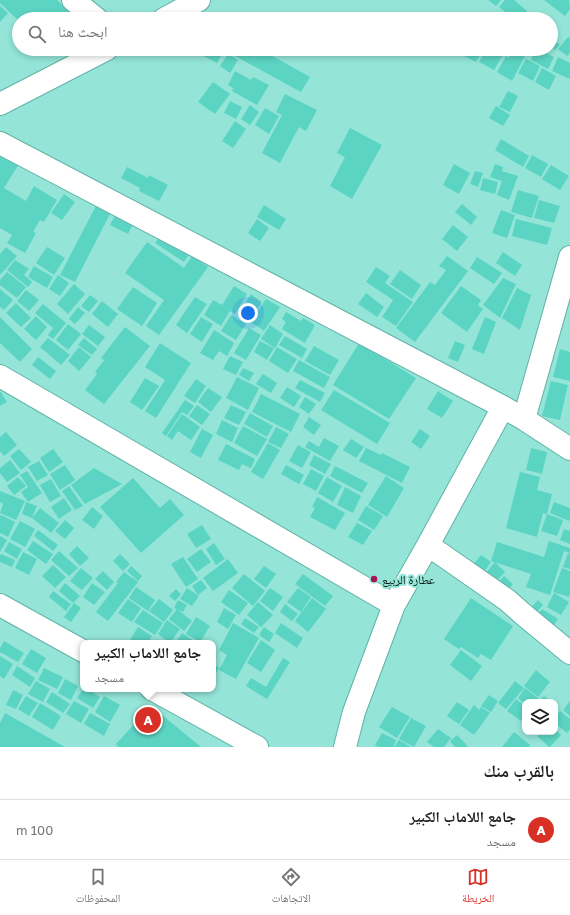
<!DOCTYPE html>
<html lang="ar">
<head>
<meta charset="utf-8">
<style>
	:root { --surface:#fff; --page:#f6f6f6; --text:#202124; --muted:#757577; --line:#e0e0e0; --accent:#d93025 }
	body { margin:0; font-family:"Golos Text","Noto Naskh Arabic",sans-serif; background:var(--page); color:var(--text); direction:rtl }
	.controls { position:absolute; right:12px; bottom:12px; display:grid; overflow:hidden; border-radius:8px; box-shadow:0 2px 6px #0003 }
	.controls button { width:36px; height:36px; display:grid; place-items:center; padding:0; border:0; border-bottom:1px solid var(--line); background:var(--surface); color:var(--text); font:20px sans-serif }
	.you { position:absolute; left:248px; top:313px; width:14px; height:14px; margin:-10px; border:3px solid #fff; border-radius:50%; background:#1a73e8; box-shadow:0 0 0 6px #1a73e833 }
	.badge { display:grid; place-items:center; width:26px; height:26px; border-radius:50%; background:var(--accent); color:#fff; font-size:13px; font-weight:700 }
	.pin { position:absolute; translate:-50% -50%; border:2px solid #fff; box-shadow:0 1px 4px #0006 }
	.popup { position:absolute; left:80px; top:640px; width:136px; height:52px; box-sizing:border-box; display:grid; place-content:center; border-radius:8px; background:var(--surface); filter:drop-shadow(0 1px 3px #0005); font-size:13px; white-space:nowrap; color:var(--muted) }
	.popup b { font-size:15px; color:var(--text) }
	.popup::after { content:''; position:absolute; left:50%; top:100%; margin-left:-8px; border:8px solid transparent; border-top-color:var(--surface) }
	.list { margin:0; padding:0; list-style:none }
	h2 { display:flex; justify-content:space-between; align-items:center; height:52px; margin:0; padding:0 16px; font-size:17px }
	h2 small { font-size:13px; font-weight:400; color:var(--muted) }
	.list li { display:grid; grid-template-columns:26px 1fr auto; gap:12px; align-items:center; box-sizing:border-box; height:60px; padding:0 16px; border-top:1px solid var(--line) }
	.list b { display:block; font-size:15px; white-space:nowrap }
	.list p { margin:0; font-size:13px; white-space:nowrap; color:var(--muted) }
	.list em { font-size:13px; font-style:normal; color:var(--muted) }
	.icon { flex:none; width:22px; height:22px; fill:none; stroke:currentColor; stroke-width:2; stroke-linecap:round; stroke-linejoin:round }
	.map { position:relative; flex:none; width:570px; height:747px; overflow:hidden; direction:ltr }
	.search { position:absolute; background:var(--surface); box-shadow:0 2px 6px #0003; left:12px; right:12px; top:12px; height:44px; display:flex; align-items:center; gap:10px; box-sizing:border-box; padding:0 14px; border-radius:22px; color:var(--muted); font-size:15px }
	.sheet { height:112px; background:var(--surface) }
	nav { display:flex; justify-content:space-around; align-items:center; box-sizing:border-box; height:56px; border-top:1px solid var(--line); background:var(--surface); font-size:11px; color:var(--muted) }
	nav a { display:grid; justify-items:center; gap:2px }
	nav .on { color:var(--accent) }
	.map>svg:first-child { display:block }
	.building { fill:#5cd4c3 }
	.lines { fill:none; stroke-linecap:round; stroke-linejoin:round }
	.minor-casing { stroke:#61b2a6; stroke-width:24 }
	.minor { stroke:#fff; stroke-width:22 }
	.poi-dot { fill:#a61553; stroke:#94e5d8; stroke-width:1.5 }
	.labels { text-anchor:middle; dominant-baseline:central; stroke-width:4; stroke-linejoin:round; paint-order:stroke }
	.poi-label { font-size:12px; fill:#00110e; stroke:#94e5d8; text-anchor:start }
</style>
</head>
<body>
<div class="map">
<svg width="570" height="747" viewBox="0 0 570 747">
	<rect width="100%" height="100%" fill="#94e5d8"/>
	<!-- building -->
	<path class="building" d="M 0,0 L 57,0 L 77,19 L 19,19 L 19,21 L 0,3 Z
		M 488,0 L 501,0 L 496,6 Z
		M 505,0 L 514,0 L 527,11 L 521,19 L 514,19 L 499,7 Z
		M 544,0 L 569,0 L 570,9 L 565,16 Z
		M 0,6 L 8,13 L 0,22 Z
		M 537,12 L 549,19 L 532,19 Z
		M 568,37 L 570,38 L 570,53 L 567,56 L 558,49 Z
		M 551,38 L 560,45 L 555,50 L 551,47 Z
		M 190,49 L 221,49 L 224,50 L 217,63 Z
		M 227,49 L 260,49 L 310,77 L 301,92 L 226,51 Z
		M 463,49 L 483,49 L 476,62 L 460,54 Z
		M 486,49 L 493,49 L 503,55 L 494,70 L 479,62 Z
		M 536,49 L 538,49 L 554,57 L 548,69 L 531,60 Z
		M 513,50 L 525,56 L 512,81 L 497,72 L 506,56 L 509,58 Z
		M 228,54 L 238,60 L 230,73 L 220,66 Z
		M 558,57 L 570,63 L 570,79 L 552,71 Z
		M 526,59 L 540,66 L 533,81 L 518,73 Z
		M 542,68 L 556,76 L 549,90 L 535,82 Z
		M 235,71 L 251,80 L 253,77 L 269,85 L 257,105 L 232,91 L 233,88 L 228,85 Z
		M 213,82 L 230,94 L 215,114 L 198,102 Z
		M 508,91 L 518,96 L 510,112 L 499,107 Z
		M 285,94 L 317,110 L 306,131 L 299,127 L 280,163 L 262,153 L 282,115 L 276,112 Z
		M 230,101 L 242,107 L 236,119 L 224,113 Z
		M 250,105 L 259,112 L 250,125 L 241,119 Z
		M 496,106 L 510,115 L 503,126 L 489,118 Z
		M 265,108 L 279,116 L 269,134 L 255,125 Z
		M 235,121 L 246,129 L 233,148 L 222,141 Z
		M 350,128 L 382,145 L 352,199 L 330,186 L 345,157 L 337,153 Z
		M 501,139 L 529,156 L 523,167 L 495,150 Z
		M 0,153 L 20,162 L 4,188 L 26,201 L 34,186 L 57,200 L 44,222 L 40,220 L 33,232 L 36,233 L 25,253 L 7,243 L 12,235 L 0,228 Z
		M 532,155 L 548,164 L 541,177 L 525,168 Z
		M 454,164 L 470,173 L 459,194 L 443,185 Z
		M 495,164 L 503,167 L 502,171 L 518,176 L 509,200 L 497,195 L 502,181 L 490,177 Z
		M 551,165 L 569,176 L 560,190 L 542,179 Z
		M 127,167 L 148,178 L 149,175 L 168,185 L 159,201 L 139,191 L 140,188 L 121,178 Z
		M 475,171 L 483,173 L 478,187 L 470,184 Z
		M 483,178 L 498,182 L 495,194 L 480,190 Z
		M 518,190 L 539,196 L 532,218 L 511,212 Z
		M 64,194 L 75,202 L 62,220 L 51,213 Z
		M 539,200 L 560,206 L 554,223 L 534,218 Z
		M 97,204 L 111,212 L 75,282 L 60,275 Z
		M 462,204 L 477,217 L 471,225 L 455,212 Z
		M 264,205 L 286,219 L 279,230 L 257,217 Z
		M 501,210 L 515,215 L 507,238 L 492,233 Z
		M 116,213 L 134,222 L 128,234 L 110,225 Z
		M 257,219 L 269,228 L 260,241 L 248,233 Z
		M 516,219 L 552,228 L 547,245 L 512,236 Z
		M 453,225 L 468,237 L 457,251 L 442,239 Z
		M 162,233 L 191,252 L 184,262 L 155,243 Z
		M 147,242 L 184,268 L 192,256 L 208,267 L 159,335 L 146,326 L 164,300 L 125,273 Z
		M 6,247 L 17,256 L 0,275 L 0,254 Z
		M 47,247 L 65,258 L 54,275 L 36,263 Z
		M 503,252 L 522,265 L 515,276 L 496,263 Z
		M 447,256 L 468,271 L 415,342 L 396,328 L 430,282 L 435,285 L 446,270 L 439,266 Z
		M 477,257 L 502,273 L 494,284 L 470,268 Z
		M 15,260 L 29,269 L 24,275 L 32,282 L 28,287 L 7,270 Z
		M 34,266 L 53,277 L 47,288 L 28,277 Z
		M 376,267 L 390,276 L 385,283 L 413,302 L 396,326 L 382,317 L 393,300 L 366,282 Z
		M 400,270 L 421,285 L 412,299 L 390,284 Z
		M 7,272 L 26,287 L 17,298 L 0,285 L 0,280 Z
		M 58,275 L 69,283 L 60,296 L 49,289 Z
		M 503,278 L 516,284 L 500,318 L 483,305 Z
		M 74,284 L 85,294 L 68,314 L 57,304 Z
		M 234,286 L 247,294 L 235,314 L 230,311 L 221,326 L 204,315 L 213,300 L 222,305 Z
		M 461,286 L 481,300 L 478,305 L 483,309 L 467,332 L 441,313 Z
		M 133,287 L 157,303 L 142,326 L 117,309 Z
		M 517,288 L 531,295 L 520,330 L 502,318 Z
		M 0,289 L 13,300 L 4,310 L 0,307 Z
		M 26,290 L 39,300 L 29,311 L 17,301 Z
		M 366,293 L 384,307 L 377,317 L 358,304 Z
		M 251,294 L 262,302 L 250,318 L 245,315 L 252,306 L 246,302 Z
		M 90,295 L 98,301 L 89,312 L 81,306 Z
		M 195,297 L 207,304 L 187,333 L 176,325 Z
		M 266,299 L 280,307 L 264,331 L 251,322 Z
		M 102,301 L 118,314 L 108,327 L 92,314 Z
		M 16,303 L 31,318 L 21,327 L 6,313 Z
		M 43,304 L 66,323 L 53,339 L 48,335 L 53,328 L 35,313 Z
		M 78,307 L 85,313 L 75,324 L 69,319 Z
		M 286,312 L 301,321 L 303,318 L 315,325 L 305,343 L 282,329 L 286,322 L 282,319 Z
		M 231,315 L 246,324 L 236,340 L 221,331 Z
		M 36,316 L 47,327 L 36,340 L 24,329 Z
		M 0,317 L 32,349 L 20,362 L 0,343 Z
		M 201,317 L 213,324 L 202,342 L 190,334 Z
		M 485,317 L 496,322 L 484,354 L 472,349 Z
		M 68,324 L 81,334 L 68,350 L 56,340 Z
		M 89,325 L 105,337 L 98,346 L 82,334 Z
		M 270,325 L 283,334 L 275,348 L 261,339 Z
		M 125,327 L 150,346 L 104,404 L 85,390 L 97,374 L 95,372 L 104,360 L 101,358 Z
		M 249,328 L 261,335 L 246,360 L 234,353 Z
		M 214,330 L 234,343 L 227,356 L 219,351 L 213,360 L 200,353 Z
		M 285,336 L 307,349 L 302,358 L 279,345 Z
		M 48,338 L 70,355 L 61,365 L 40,347 Z
		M 84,338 L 97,349 L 92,355 L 78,345 Z
		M 260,341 L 274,348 L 267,360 L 254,352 Z
		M 455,341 L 465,345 L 458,362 L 448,358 Z
		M 160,343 L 191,363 L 156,418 L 145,411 L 165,380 L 145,367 Z
		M 359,343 L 416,378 L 389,419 L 333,385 Z
		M 314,346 L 339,360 L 330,375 L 305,361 Z
		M 79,347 L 91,357 L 79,371 L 68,361 Z
		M 277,347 L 297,359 L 288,373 L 269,361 Z
		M 560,349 L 570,352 L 570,381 L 553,377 Z
		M 230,356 L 243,362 L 236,375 L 223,369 Z
		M 38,357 L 56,371 L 50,379 L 32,365 Z
		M 299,360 L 330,377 L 324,388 L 293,371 Z
		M 243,368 L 254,373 L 249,381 L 239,375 Z
		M 263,374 L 277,383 L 271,393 L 256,384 Z
		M 237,377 L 259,388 L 248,410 L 226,398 Z
		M 145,378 L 159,386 L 142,410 L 130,402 Z
		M 196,379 L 206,386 L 195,403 L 184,396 Z
		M 300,380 L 325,393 L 320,402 L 295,388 Z
		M 551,381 L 568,385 L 560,420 L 542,416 Z
		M 287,387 L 301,396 L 294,407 L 280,398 Z
		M 208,388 L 222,397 L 211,412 L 198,402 Z
		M 334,390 L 390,423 L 377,444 L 321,410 Z
		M 0,391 L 7,402 L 0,406 Z
		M 438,391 L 453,401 L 442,418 L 427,409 Z
		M 261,394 L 300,414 L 291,432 L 252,412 Z
		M 305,397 L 316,404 L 309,414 L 299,407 Z
		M 185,400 L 194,406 L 187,415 L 182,412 L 166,436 L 162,433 Z
		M 197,405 L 210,414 L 202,425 L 189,416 Z
		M 231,405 L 246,412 L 239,425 L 224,418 Z
		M 250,413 L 273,426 L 267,437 L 244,424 Z
		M 182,414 L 200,427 L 191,440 L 178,431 L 172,440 L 167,436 Z
		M 309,417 L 321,425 L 314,435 L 303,427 Z
		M 222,420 L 238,428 L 232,442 L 216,434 Z
		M 243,426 L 267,439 L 257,456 L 234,443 Z
		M 276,427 L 289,434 L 281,448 L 268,442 Z
		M 202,429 L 213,435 L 201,458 L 190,452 Z
		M 420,429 L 430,436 L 421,449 L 411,442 Z
		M 6,432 L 17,445 L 4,456 L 0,451 L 0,437 Z
		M 324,438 L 339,446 L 330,461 L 305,447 L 309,441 L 319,447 Z
		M 351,439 L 364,447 L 356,458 L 343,450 Z
		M 268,443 L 280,450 L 263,479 L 251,472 Z
		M 226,444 L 255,459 L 251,468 L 242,464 L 239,470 L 218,460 Z
		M 298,445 L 311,452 L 302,468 L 289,461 Z
		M 366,448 L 381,455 L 382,453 L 410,467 L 402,483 L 359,461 Z
		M 531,448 L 547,452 L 542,474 L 526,470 Z
		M 19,449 L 31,462 L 21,470 L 10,456 Z
		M 53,449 L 63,462 L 49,472 L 40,458 Z
		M 314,455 L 331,464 L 325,474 L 309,465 Z
		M 10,460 L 20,473 L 7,482 L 0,473 L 0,468 Z
		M 39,461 L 48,475 L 37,481 L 28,467 Z
		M 65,465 L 75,480 L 60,490 L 50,474 Z
		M 286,465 L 304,475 L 299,484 L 281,474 Z
		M 335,466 L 368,483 L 362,493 L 330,476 Z
		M 94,468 L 122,484 L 85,504 L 71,485 Z
		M 311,469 L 324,476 L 316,491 L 303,484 Z
		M 27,471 L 42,493 L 28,502 L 21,492 L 28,487 L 20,475 Z
		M 520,472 L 540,477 L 537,490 L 552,494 L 547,514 L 543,513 L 537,537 L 506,528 Z
		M 386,476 L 404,488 L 387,517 L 368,505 Z
		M 18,477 L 26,486 L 14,495 L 7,486 Z
		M 327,477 L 342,486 L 333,502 L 318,493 Z
		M 133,478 L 160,508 L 170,499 L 184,515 L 141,553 L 100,507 Z
		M 51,479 L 61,496 L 50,502 L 40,485 Z
		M 69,486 L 83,506 L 75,510 L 62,491 Z
		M 345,487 L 361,496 L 353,513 L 337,505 Z
		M 0,491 L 25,501 L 16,520 L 0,513 L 3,504 L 0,502 Z
		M 317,497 L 345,513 L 335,530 L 310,517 L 315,508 L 312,507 Z
		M 64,498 L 72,510 L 59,519 L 51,507 Z
		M 26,502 L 37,506 L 32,518 L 40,508 L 59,523 L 51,533 L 32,518 L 22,514 Z
		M 554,502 L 570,508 L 570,518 L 569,521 L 550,513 Z
		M 366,506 L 383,516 L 374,530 L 358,520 Z
		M 92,507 L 103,516 L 94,529 L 82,520 Z
		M 547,514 L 563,520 L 557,536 L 541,531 Z
		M 1,515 L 15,522 L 8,537 L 0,533 L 0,517 Z
		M 65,520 L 74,528 L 65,539 L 55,531 Z
		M 20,521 L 35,529 L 25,547 L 10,539 Z
		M 357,523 L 372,531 L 363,545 L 348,537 Z
		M 202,525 L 211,539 L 196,548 L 187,534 Z
		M 564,529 L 570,531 L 570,544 L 560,540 Z
		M 38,530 L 58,545 L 53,551 L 34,536 Z
		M 0,536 L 7,540 L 0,552 Z
		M 33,541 L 53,554 L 46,564 L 27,550 Z
		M 549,541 L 570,548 L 570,553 L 564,551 L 550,595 L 526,587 L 531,574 L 491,561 L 497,542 L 544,557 Z
		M 9,542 L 22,549 L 17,559 L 4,551 Z
		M 214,543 L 225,559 L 216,565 L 206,549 Z
		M 77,546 L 89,558 L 80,566 L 69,554 Z
		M 201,549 L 211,562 L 197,572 L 187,559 Z
		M 59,551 L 78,568 L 69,576 L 51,560 Z
		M 23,552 L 37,559 L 29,575 L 15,568 Z
		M 568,553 L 570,554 L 570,569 L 563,567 Z
		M 1,554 L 15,560 L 12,567 L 0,562 L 0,556 Z
		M 120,554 L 130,564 L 123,571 L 113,561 Z
		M 481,555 L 491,562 L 482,575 L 471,567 Z
		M 183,557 L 198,579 L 186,587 L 171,564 Z
		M 228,559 L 238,573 L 213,591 L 203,578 Z
		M 495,562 L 505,572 L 495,583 L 485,574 Z
		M 53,565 L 66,577 L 55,588 L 42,576 Z
		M 131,566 L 142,576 L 138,581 L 127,571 Z
		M 264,566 L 276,574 L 266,588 L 254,579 Z
		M 81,568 L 93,578 L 82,590 L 70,581 Z
		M 562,568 L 570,571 L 570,594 L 569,597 L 553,592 Z
		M 103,571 L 114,582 L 107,590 L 95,579 Z
		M 124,572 L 138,582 L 108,621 L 96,612 L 118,583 L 116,582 Z
		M 244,574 L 265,591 L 253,606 L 232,588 Z
		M 303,574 L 333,596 L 325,606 L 295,584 Z
		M 504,576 L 513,584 L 506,593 L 496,585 Z
		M 201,580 L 207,588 L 198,595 L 192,586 Z
		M 65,583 L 80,596 L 73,603 L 59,591 Z
		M 92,583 L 105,592 L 94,605 L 83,597 Z
		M 136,587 L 155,600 L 148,611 L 129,598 Z
		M 187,588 L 199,596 L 192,606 L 180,599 Z
		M 270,588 L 283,597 L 273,611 L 260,601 Z
		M 298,588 L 311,597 L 301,612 L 287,602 Z
		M 176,589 L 181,594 L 175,601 L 169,596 Z
		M 229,590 L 248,603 L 239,615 L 221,602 Z
		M 53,591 L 71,604 L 66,611 L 49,597 Z
		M 554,593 L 569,602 L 561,615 L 547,607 Z
		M 312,598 L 326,609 L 308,632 L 295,621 Z
		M 471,598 L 513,626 L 491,660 L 481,654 L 478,658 L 461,647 L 459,649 L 444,639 Z
		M 128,599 L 141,608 L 132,622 L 118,613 Z
		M 159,599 L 173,610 L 164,622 L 149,611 Z
		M 178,600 L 187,605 L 183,612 L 174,608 Z
		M 538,600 L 543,605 L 535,614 L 530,609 Z
		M 258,602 L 273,615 L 261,627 L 247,615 Z
		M 74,603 L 81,608 L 71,622 L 64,617 Z
		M 285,604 L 298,614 L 292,621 L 280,612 Z
		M 224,608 L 236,615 L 228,629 L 217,622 Z
		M 177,609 L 192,621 L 184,631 L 169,619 Z
		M 542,609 L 558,619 L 552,628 L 536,617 Z
		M 143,610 L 163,623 L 155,635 L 134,622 Z
		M 196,617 L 210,626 L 200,642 L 186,634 Z
		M 245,618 L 259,627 L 254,633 L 241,624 Z
		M 167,620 L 180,629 L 170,643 L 158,634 Z
		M 233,623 L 259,638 L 236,679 L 219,670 L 227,655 L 219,650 Z
		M 281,623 L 303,638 L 297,648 L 275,633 Z
		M 138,627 L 152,636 L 148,643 L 128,643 Z
		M 264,627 L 274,634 L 269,642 L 259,635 Z
		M 182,633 L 197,643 L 175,643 Z
		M 261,640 L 275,650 L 261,672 L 247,663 Z
		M 4,641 L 24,653 L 18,662 L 0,652 L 0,648 Z
		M 31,649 L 46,658 L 37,673 L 22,664 Z
		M 461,650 L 482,666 L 471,681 L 450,665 Z
		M 0,656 L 13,664 L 4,679 L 0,676 Z
		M 283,658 L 290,662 L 267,699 L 246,686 L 251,678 L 266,687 Z
		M 213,664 L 219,668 L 213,677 Z
		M 17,666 L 35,678 L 30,687 L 12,675 Z
		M 44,668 L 63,677 L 57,689 L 38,680 Z
		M 536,670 L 550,682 L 538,697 L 524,686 Z
		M 65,679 L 78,686 L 71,700 L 58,693 Z
		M 36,681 L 50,689 L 43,702 L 28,694 Z
		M 515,681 L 524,688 L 506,709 L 498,703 Z
		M 525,688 L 539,699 L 536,702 L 525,702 L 525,704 L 518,698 Z
		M 83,689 L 87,689 L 100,697 L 93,708 L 77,698 Z
		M 13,690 L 23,695 L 16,709 L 6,705 Z
		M 52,692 L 70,704 L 63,713 L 46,702 Z
		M 489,695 L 498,701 L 491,712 L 481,706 Z
		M 26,696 L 38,703 L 29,716 L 18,709 Z
		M 104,696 L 120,705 L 110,722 L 95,712 Z
		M 544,696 L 551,702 L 539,702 Z
		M 516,699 L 525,706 L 525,716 L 521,721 L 507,711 Z
		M 74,701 L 89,709 L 81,723 L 66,714 Z
		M 570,701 L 570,716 L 563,710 Z
		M 457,702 L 469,710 L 459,724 L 447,716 Z
		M 40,703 L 61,716 L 53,730 L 32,717 Z
		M 474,705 L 479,710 L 481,707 L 490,713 L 474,735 L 460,725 Z
		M 151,706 L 201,747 L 118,747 L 116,744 Z
		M 392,707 L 410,717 L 397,738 L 379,727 Z
		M 560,711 L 570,719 L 570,730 L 567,733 L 555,723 L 555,718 Z
		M 5,713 L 65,747 L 0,747 L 0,723 Z
		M 90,713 L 110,724 L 104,736 L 84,724 Z
		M 411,718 L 426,726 L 414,747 L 399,739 Z
		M 438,729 L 451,738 L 444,747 L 434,747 L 427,742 Z
		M 555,730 L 561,735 L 550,747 L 549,747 L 537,736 L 541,732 L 555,732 Z
		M 514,732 L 530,745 L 529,747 L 502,747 Z
		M 382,733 L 396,740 L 393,747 L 378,747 L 375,745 Z
		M 457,735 L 468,746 L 466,747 L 455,747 L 450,741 Z
		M 399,740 L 411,747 L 394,747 Z"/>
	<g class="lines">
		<defs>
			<path id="minor" d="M 73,0 L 97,19
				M 164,19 L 199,0
				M 0,104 L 107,49
				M 0,143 L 503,407 L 524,419 L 570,449
				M 0,376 L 394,605
				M 524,419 L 570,257
				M 428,545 L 507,600 L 524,615 L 570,653
				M 0,605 L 83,651
				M 152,689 L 257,747
				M 345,747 L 354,712 L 394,605 L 428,545 L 503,407"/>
		</defs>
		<!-- minor casing -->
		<use href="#minor" class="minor-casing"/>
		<!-- minor -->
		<use href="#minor" class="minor"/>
	</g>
	<!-- markers -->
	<circle class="poi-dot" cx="374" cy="579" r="4"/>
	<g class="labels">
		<!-- poi labels -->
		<g class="poi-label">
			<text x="382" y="579">عطارة الربيع</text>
		</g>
	</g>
</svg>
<div class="controls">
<button><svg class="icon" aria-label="layers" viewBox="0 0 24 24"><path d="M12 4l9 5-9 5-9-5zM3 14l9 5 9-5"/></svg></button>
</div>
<div class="you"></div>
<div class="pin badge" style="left:148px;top:720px">A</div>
<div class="popup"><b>جامع اللاماب الكبير</b>مسجد</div>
<div class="search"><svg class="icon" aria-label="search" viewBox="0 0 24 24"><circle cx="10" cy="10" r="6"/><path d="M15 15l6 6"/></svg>ابحث هنا</div>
</div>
<section class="sheet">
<h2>بالقرب منك<small></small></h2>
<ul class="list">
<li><span class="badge">A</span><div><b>جامع اللاماب الكبير</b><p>مسجد</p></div><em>100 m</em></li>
</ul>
</section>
<nav>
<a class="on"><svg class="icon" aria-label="map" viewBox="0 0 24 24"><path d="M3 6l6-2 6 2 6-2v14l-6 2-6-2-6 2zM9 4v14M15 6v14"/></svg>الخريطة</a>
<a><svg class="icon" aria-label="directions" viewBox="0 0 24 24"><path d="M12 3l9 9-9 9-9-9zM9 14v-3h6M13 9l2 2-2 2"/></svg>الاتجاهات</a>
<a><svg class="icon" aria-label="saved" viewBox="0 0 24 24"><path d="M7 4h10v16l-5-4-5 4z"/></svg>المحفوظات</a>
</nav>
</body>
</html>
